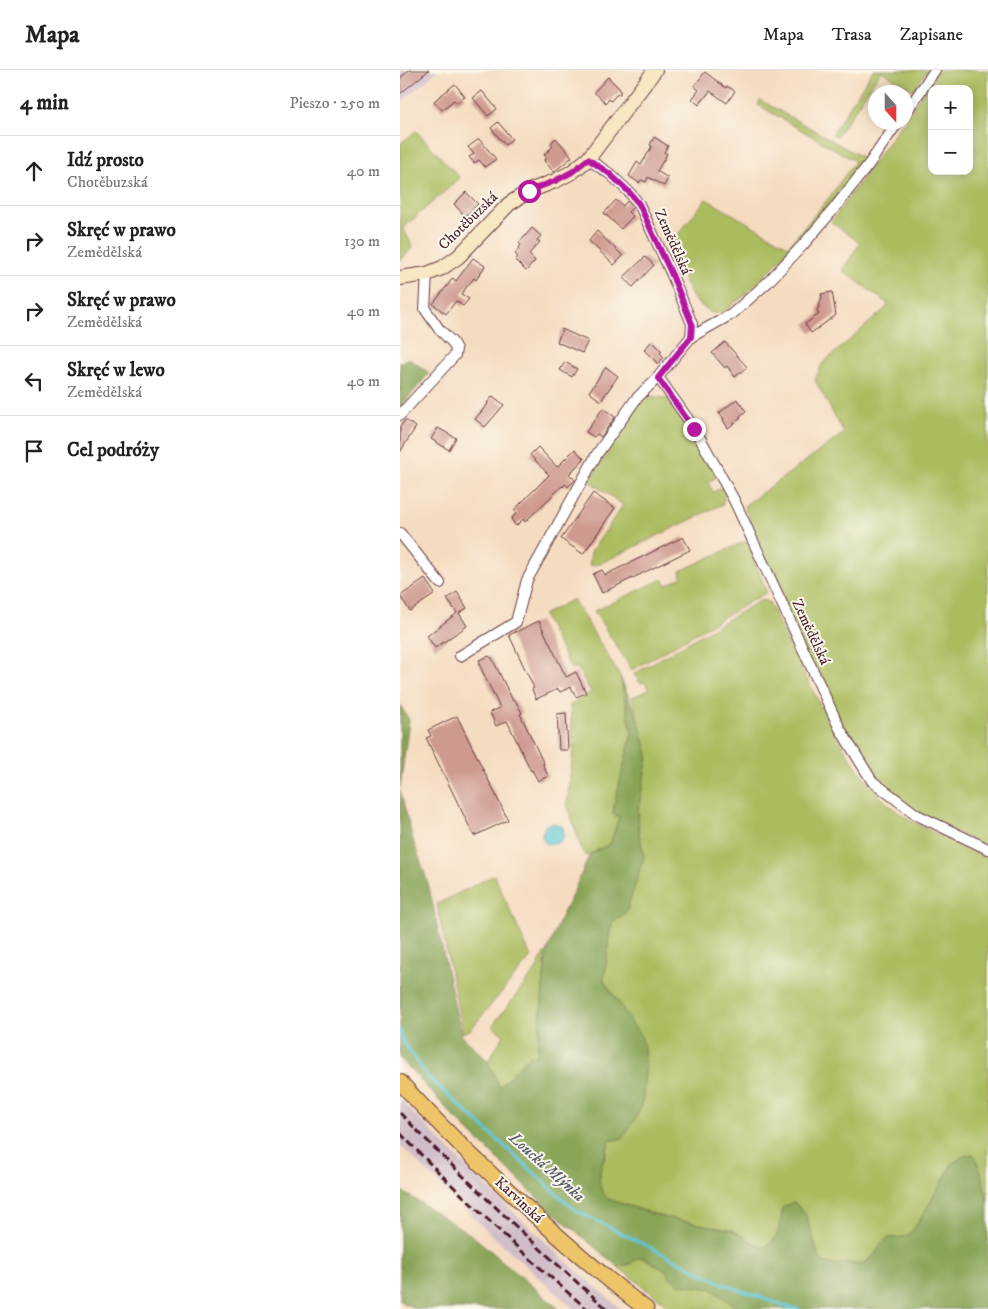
<!DOCTYPE html>
<html lang="pl">
<head>
<meta charset="utf-8">
<style>
	:root { --surface:#fff; --page:#f6f6f6; --text:#202124; --muted:#757577; --line:#e0e0e0 }
	body { margin:0; font-family:"IM FELL DW Pica",serif; background:var(--page); color:var(--text) }
	.controls { position:absolute; right:15px; top:15px; display:grid; overflow:hidden; border-radius:10px; box-shadow:0 2px 12px #0003 }
	.controls button { width:45px; height:45px; display:grid; place-items:center; padding:0; border:0; border-bottom:1px solid var(--line); background:var(--surface); color:var(--text); font:25px sans-serif }
	.compass { position:absolute; left:468px; top:15px; width:45px; height:45px; border-radius:50%; background:var(--surface); box-shadow:0 2px 12px #0003; rotate:159deg }
	.stop { position:absolute; width:15px; height:15px; margin:-11px; border:4px solid #b5179e; border-radius:50%; background:#fff }
	.stop.end { background:#b5179e; border-color:#fff; box-shadow:0 1px 5px #0008 }
	.list { margin:0; padding:0; list-style:none }
	h2 { display:flex; justify-content:space-between; align-items:center; height:65px; margin:0; padding:0 20px; font-size:21px }
	h2 small { font-size:16px; font-weight:400; color:var(--muted) }
	.list li { display:grid; grid-template-columns:32px 1fr auto; gap:15px; align-items:center; box-sizing:border-box; height:70px; padding:0 20px; border-top:1px solid var(--line) }
	.list b { display:block; font-size:19px; white-space:nowrap }
	.list p { margin:0; font-size:16px; white-space:nowrap; color:var(--muted) }
	.list em { font-size:16px; font-style:normal; color:var(--muted) }
	.icon { flex:none; width:28px; height:28px; fill:none; stroke:currentColor; stroke-width:2; stroke-linecap:round; stroke-linejoin:round }
	.map { position:relative; flex:none; width:588px; height:1239px; overflow:hidden }
	header { display:flex; align-items:center; gap:30px; box-sizing:border-box; height:70px; padding:0 25px; background:var(--surface); border-bottom:1px solid var(--line) }
	header strong { font-size:24px }
	nav { display:flex; gap:28px; margin-inline-start:auto; font-size:18px }
	main { display:flex }
	aside { flex:1; background:var(--surface) }
	.map>svg:first-child { display:block }
	.industrial { fill:#d1bdc9 }
	.green { fill:#abbc5f; stroke:#7a6e45; fill-rule:evenodd }
	.forest { fill:#88a456; stroke:#696240 }
	.water { fill:#5ac6d4; stroke:#527280 }
	.lines { fill:none; stroke-linecap:round; stroke-linejoin:round }
	.stream { stroke:#5ac6d4; stroke-width:3 }
	.building { fill:#ce998f }
	.street-casing { stroke:#643b41; stroke-width:12 }
	.secondary-casing { stroke:#643b41; stroke-width:16 }
	.primary-casing { stroke:#643b41; stroke-width:17 }
	.street { stroke:#fff; stroke-width:10 }
	.secondary { stroke:#f8e7c3; stroke-width:14 }
	.primary { stroke:#eec469; stroke-width:15 }
	.rail { stroke:#4a1f2b; stroke-width:3; stroke-dasharray:8 4; stroke-linecap:butt }
	.route { stroke:#b5179e; stroke-width:6 }
	.labels { text-anchor:middle; dominant-baseline:central; stroke-width:4; stroke-linejoin:round; paint-order:stroke }
	.street-label { font-size:15px; fill:#4a1f2b; stroke:#fbf7ec }
	.water-label { font-size:16px; font-style:italic; fill:#505966; stroke:#fbf7ec }
</style>
</head>
<body>
<header>
<strong>Mapa</strong>
<nav><a>Mapa</a><a>Trasa</a><a>Zapisane</a></nav>
</header>
<main>
<aside>
<h2>4 min<small>Pieszo · 250 m</small></h2>
<ul class="list">
<li><svg class="icon" aria-label="ahead" viewBox="0 0 24 24"><path d="M12 20V5M6 11l6-6 6 6"/></svg><div><b>Idź prosto</b><p>Chotěbuzská</p></div><em>40 m</em></li>
<li><svg class="icon" aria-label="right" viewBox="0 0 24 24"><path d="M7 20v-9h11M14 6l5 5-5 5"/></svg><div><b>Skręć w prawo</b><p>Zemědělská</p></div><em>130 m</em></li>
<li><svg class="icon" aria-label="right" viewBox="0 0 24 24"><path d="M7 20v-9h11M14 6l5 5-5 5"/></svg><div><b>Skręć w prawo</b><p>Zemědělská</p></div><em>40 m</em></li>
<li><svg class="icon" aria-label="left" viewBox="0 0 24 24"><path d="M17 20v-9H6M10 6l-5 5 5 5"/></svg><div><b>Skręć w lewo</b><p>Zemědělská</p></div><em>40 m</em></li>
<li><svg class="icon" aria-label="arrive" viewBox="0 0 24 24"><path d="M6 21V4h12l-3 4 3 4H6"/></svg><div><b>Cel podróży</b></div></li>
</ul>
</aside>
<div class="map">
<svg width="588" height="1239" viewBox="0 0 588 1239">
	<rect width="100%" height="100%" fill="#fbf7ec"/>
	<filter id="ink" filterUnits="userSpaceOnUse"><feTurbulence type="fractalNoise" baseFrequency=".02" numOctaves="2"/><feDisplacementMap in="SourceGraphic" scale="10" xChannelSelector="R" yChannelSelector="G"/><feConvolveMatrix kernelMatrix="1 2 1 2 8 2 1 2 1" color-interpolation-filters="sRGB"/></filter>
	<filter id="wash" filterUnits="userSpaceOnUse"><feTurbulence type="fractalNoise" baseFrequency=".0096" numOctaves="4" result="noise"/><feDisplacementMap in="SourceGraphic" scale="20" xChannelSelector="R" yChannelSelector="G"/><feGaussianBlur stdDeviation="1.12" result="paint"/><feColorMatrix in="noise" values="0 0 0 0 0 0 0 0 0 0 0 0 0 0 0 0 0 1.4 0 .05"/><feComposite in="paint" operator="in"/></filter>
	<g filter="url(#wash)">
		<rect width="100%" height="100%" fill="#f5dcc0"/>
		<!-- industrial -->
		<path class="industrial" d="M 0,0 L 38,0 L 0,33 Z
			M 0,1029 L 56,1087 L 104,1133 L 156,1182 L 221,1239 L 174,1239 L 82,1156 L 0,1075 Z"/>
		<!-- green -->
		<path class="green" d="M 473,0 L 528,0 L 513,20 L 481,1 L 437,66 L 432,64 Z
			M 538,0 L 588,0 L 588,779 L 515,741 L 488,720 L 458,682 L 428,632 L 390,550 L 344,436 L 444,363 L 415,310 L 422,294 L 486,238 L 488,234 L 442,200 L 460,173 L 431,152 L 502,53 L 506,52 L 506,47 ZM 532,19 L 569,19 L 569,101 L 532,101 Z
			M 360,30 L 465,89 L 409,161 L 344,226 L 321,243 L 311,243 L 294,230 L 267,178 L 306,129 L 388,176 L 429,128 L 455,91 L 358,35 Z
			M 16,61 L 60,108 L 3,158 L 13,177 L 0,191 L 0,74 Z
			M 247,326 L 267,328 L 306,385 L 317,407 L 308,412 L 313,422 L 324,417 L 325,425 L 322,436 L 321,435 L 199,494 L 189,496 L 191,482 L 223,435 L 189,411 L 241,332 Z
			M 346,471 L 367,522 L 232,600 L 194,541 L 263,509 L 266,515 L 282,507 L 280,501 Z
			M 173,529 L 220,606 L 232,663 L 214,736 L 219,747 L 210,774 L 186,786 L 183,783 L 167,734 L 173,681 L 170,635 L 191,622 L 177,597 L 171,599 L 143,545 Z
			M 361,530 L 369,532 C 380,557 393,582 406,607 C 427,649 453,701 488,734 C 513,756 557,773 588,788 L 588,1133 L 581,1103 L 576,1088 L 527,1138 L 511,1163 L 504,1167 L 482,1173 L 476,1183 L 466,1192 L 459,1195 L 448,1193 L 434,1195 L 426,1193 L 421,1190 L 418,1185 L 406,1145 L 394,1132 L 383,1138 C 380,1152 380,1175 361,1177 L 332,1160 L 263,1147 L 208,1129 L 202,1124 L 199,1117 L 200,1101 L 210,1071 L 219,933 L 204,911 L 210,860 L 213,851 L 222,847 L 227,840 L 244,786 L 239,764 L 238,741 L 248,685 L 232,627 L 249,620 L 245,612 L 240,613 L 234,604 Z
			M 94,805 L 131,887 L 70,960 L 63,963 L 37,834 Z
			M 144,883 L 146,885 L 137,987 L 130,985 L 101,1016 L 99,1016 L 88,991 L 104,965 L 92,956 L 138,897 Z
			M 239,1187 L 244,1188 L 265,1200 L 312,1219 L 336,1237 L 343,1239 L 272,1239 L 218,1197 L 224,1195 L 229,1195 Z"/>
		<!-- forest -->
		<path class="forest" d="M 8,288 L 29,303 L 0,338 L 0,293 Z
			M 220,606 L 239,652 L 248,685 L 238,741 L 239,764 L 244,786 L 227,840 L 222,847 L 213,851 L 210,860 L 204,911 L 242,968 L 246,992 L 243,1028 L 238,1044 L 223,1068 L 209,1071 C 204,1089 191,1114 208,1129 L 263,1147 L 332,1160 L 361,1177 C 380,1176 380,1152 383,1137 L 394,1132 L 406,1145 L 418,1185 L 421,1190 L 426,1193 L 434,1195 L 448,1193 L 459,1195 L 467,1192 L 476,1183 L 482,1173 L 487,1168 L 504,1167 L 511,1163 L 527,1138 L 552,1094 L 563,1086 L 573,1084 L 576,1088 L 581,1103 L 588,1133 L 588,1239 L 343,1239 L 336,1237 L 312,1219 L 278,1214 L 270,1207 L 265,1199 L 244,1188 L 239,1187 C 231,1196 227,1193 218,1197 L 146,1136 L 58,1051 L 0,988 L 0,720 L 13,770 L 28,813 L 61,965 L 88,991 L 99,1016 L 101,1016 L 130,985 L 137,986 L 146,885 L 161,847 L 174,821 L 190,784 L 210,774 L 219,747 L 213,745 L 214,736 L 232,663 Z
			M 0,635 L 9,650 L 0,718 Z
			M 0,1120 L 73,1166 L 159,1239 L 16,1239 L 0,1231 Z"/>
		<!-- water -->
		<path class="water" d="M 154,753 L 163,757 C 167,771 160,774 147,774 C 140,767 141,763 146,755 Z"/>
		<g class="lines">
			<!-- stream -->
			<path class="stream" d="M 0,960 L 3,972 L 28,1007 L 175,1140 L 326,1215 L 391,1238 L 398,1239"/>
		</g>
		<g id="blocks">
			<!-- building -->
			<path class="building" d="M 9,0 L 29,0 L 0,24 L 0,8 Z
				M 305,2 L 326,18 L 327,16 L 335,21 L 327,33 L 310,21 L 299,35 L 292,29 L 299,20 L 294,16 Z
				M 208,7 L 220,19 L 220,24 L 216,25 L 211,31 L 209,29 L 206,33 L 194,22 Z
				M 55,14 L 65,27 L 57,33 L 54,30 L 42,40 L 34,31 Z
				M 82,21 L 97,39 L 88,46 L 73,28 Z
				M 98,52 L 112,69 L 105,75 L 91,58 Z
				M 254,67 L 268,76 L 264,82 L 267,84 L 257,101 L 268,108 L 264,116 L 248,107 L 246,112 L 241,110 L 239,113 L 229,106 L 237,92 L 241,95 L 252,76 L 250,75 Z
				M 156,68 L 172,87 L 154,102 L 144,91 L 147,88 L 144,85 L 153,76 L 150,74 Z
				M 79,69 L 96,89 L 85,97 L 79,90 L 74,93 L 69,87 L 74,84 L 68,77 Z
				M 66,122 L 78,134 L 65,146 L 54,134 Z
				M 216,130 L 223,136 L 227,131 L 233,137 L 228,142 L 233,146 L 221,159 L 204,143 Z
				M 132,158 L 141,166 L 137,170 L 140,172 L 129,184 L 135,191 L 126,201 L 115,190 L 118,187 L 115,184 L 121,175 L 119,173 Z
				M 197,161 L 223,186 L 214,195 L 189,171 Z
				M 245,187 L 254,195 L 233,217 L 223,208 Z
				M 73,188 L 85,196 L 76,210 L 74,208 L 61,224 L 69,229 L 63,236 L 56,231 L 46,244 L 33,234 L 53,208 L 56,211 Z
				M 432,222 L 436,245 L 411,263 L 405,254 L 419,244 L 417,241 L 422,227 L 421,224 Z
				M 162,259 L 188,271 L 182,283 L 157,272 Z
				M 252,271 L 262,281 L 260,283 L 264,287 L 258,294 L 244,280 Z
				M 325,272 L 347,297 L 335,307 L 327,296 L 325,298 L 312,283 Z
				M 165,292 L 177,299 L 172,307 L 160,300 Z
				M 206,297 L 218,306 L 201,331 L 189,322 Z
				M 93,326 L 104,335 L 85,357 L 75,349 L 88,334 L 87,333 Z
				M 337,329 L 346,341 L 340,346 L 341,348 L 328,358 L 323,350 L 324,349 L 319,343 Z
				M 203,338 L 215,347 L 201,367 L 197,364 L 194,367 L 186,362 Z
				M 5,350 L 16,357 L 0,382 L 0,357 Z
				M 38,358 L 56,368 L 49,380 L 31,369 Z
				M 138,377 L 157,397 L 175,379 L 184,389 L 169,404 L 175,410 L 168,417 L 165,414 L 163,417 L 162,416 L 125,452 L 123,449 L 116,456 L 111,449 L 117,443 L 114,440 L 149,405 L 130,385 Z
				M 193,423 L 215,438 L 183,484 L 161,469 Z
				M 283,467 L 290,480 L 202,523 L 193,504 L 202,500 L 205,505 Z
				M 25,509 L 35,524 L 10,541 L 0,526 Z
				M 57,522 L 67,538 L 59,543 L 67,556 L 35,578 L 27,566 L 57,543 L 47,529 Z
				M 139,551 L 166,607 L 176,602 L 186,623 L 176,627 L 171,617 L 160,622 L 158,619 L 136,629 L 132,619 L 134,618 L 109,565 Z
				M 89,586 L 91,588 L 92,588 L 113,631 L 115,630 L 122,643 L 120,644 L 144,694 L 143,695 L 148,706 L 138,711 L 132,700 L 131,701 L 107,651 L 96,656 L 90,642 L 100,638 L 79,594 L 81,594 L 79,590 Z
				M 166,643 L 168,680 L 159,680 L 157,644 Z
				M 57,646 L 108,750 L 74,766 L 26,668 L 31,666 L 28,660 Z"/>
		</g>
	</g>
	<g filter="url(#ink)">
		<use href="#blocks" fill-opacity="0" stroke="#643b41" stroke-width="1"/>
		<g class="lines">
			<defs>
				<path id="street" d="M 506,42 L 535,0
					M 291,267 L 332,244 L 368,212 L 403,175 L 433,140 L 469,94 L 498,52
					M 258,307 L 295,359 L 334,430 L 440,659 L 472,711 L 517,745 L 588,779
					M 0,345 L 55,285 L 56,279 L 52,272 L 39,259 L 25,239 L 27,204
					M 0,463 L 40,513
					M 60,586 L 116,552 L 127,510 L 197,384 L 236,329 L 258,307 L 291,267 L 292,254 L 272,205 L 239,134 L 229,122 L 210,104 L 188,89"/>
				<path id="secondary" d="M 0,208 L 27,204 L 42,198 L 58,187 L 109,134 L 129,121 L 155,111 L 172,102 L 188,89 L 255,0"/>
				<path id="primary" d="M 0,1012 C 29,1044 60,1075 91,1104 C 141,1152 191,1197 246,1239"/>
			</defs>
			<!-- street casing -->
			<use href="#street" class="street-casing"/>
			<!-- secondary casing -->
			<use href="#secondary" class="secondary-casing"/>
			<!-- primary casing -->
			<use href="#primary" class="primary-casing"/>
			<!-- street -->
			<use href="#street" class="street"/>
			<!-- secondary -->
			<use href="#secondary" class="secondary"/>
			<!-- primary -->
			<use href="#primary" class="primary"/>
			<!-- rail -->
			<path class="rail" d="M 0,1043 C 66,1111 136,1176 207,1239
				M 0,1063 C 59,1124 122,1183 187,1239"/>
		</g>
	</g>
	<g class="lines" filter="url(#ink)">
		<!-- route -->
		<path class="route" d="M 129,121 L 155,111 L 172,102 L 188,89 L 210,104 L 229,122 L 239,134 L 272,205 L 292,254 L 291,267 L 258,308 L 294,359"/>
	</g>
	<g class="labels">
		<!-- street labels -->
		<g class="street-label">
			<text transform="translate(68 151) rotate(-44)">Chotěbuzská</text>
			<text transform="translate(273 172) rotate(66)">Zemědělská</text>
			<text transform="translate(411 562) rotate(65)">Zemědělská</text>
			<text transform="translate(119 1130) rotate(43)">Karvinská</text>
		</g>
		<!-- water labels -->
		<g class="water-label">
			<text transform="translate(147 1097) rotate(42)">Loucká Mlýnka</text>
		</g>
	</g>
</svg>
<div class="controls">
<button>+</button>
<button>−</button>
</div>
<svg class="compass" viewBox="-18 -18 36 36"><path d="M0-13l5 13h-10z" fill="#e53935"/><path d="M0 13l5-13h-10z" fill="#757577"/></svg>
<div class="stop" style="left:129px;top:121px"></div>
<div class="stop end" style="left:294px;top:359px"></div>
</div>
</main>
</body>
</html>
